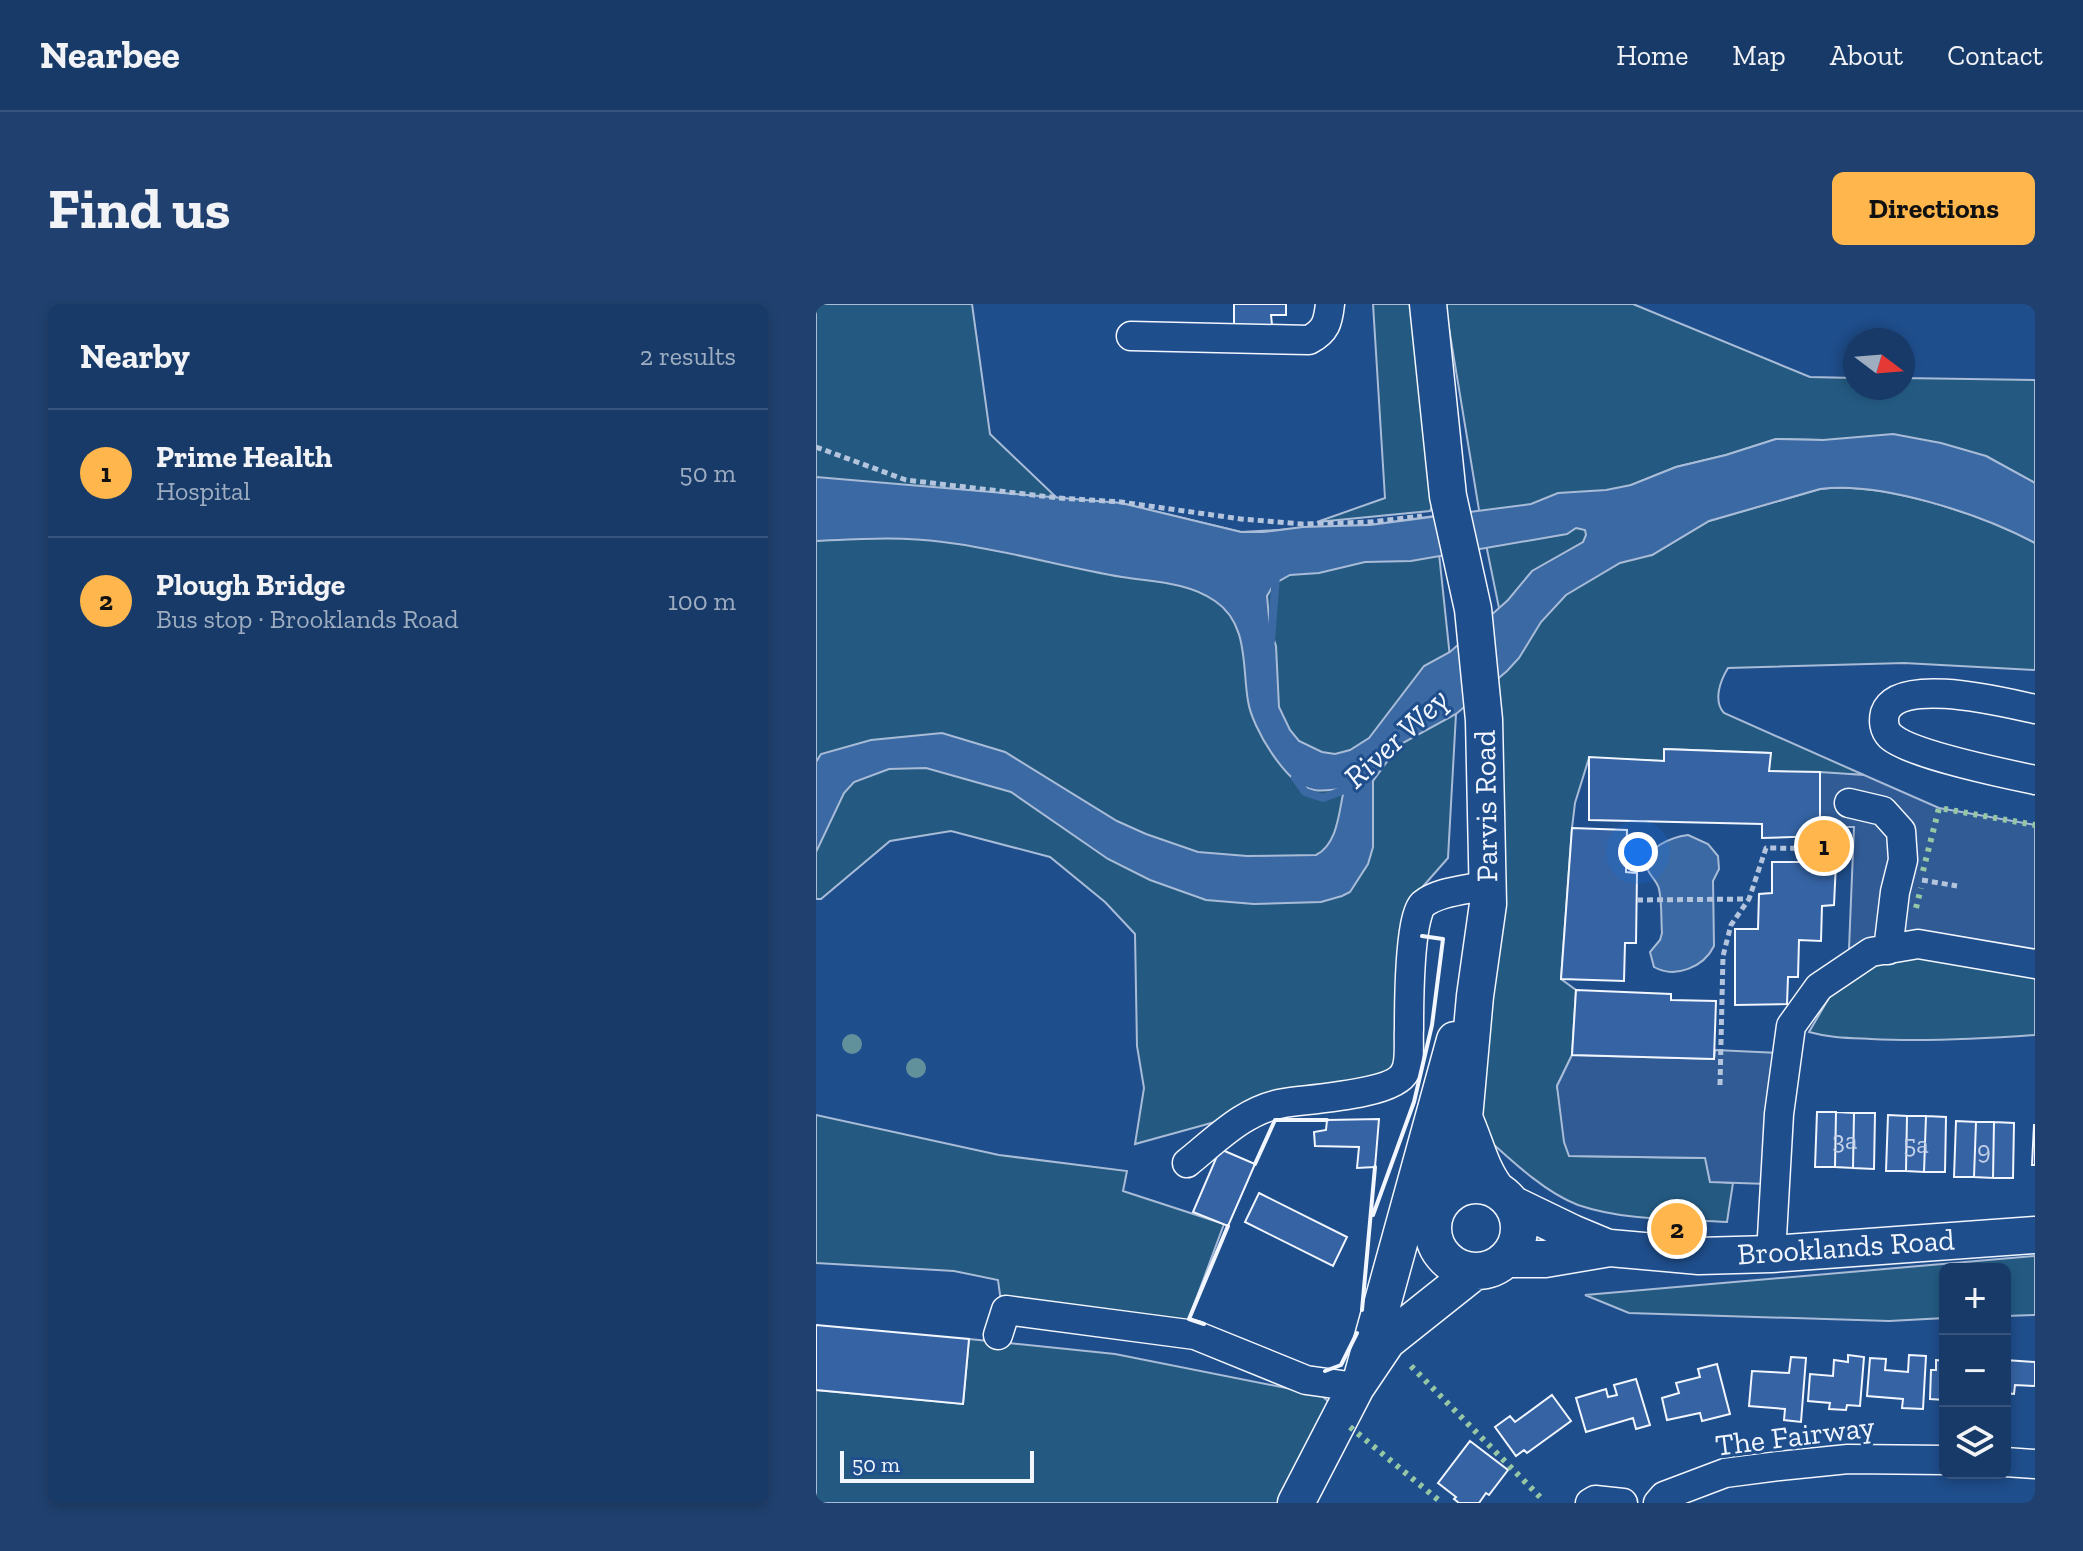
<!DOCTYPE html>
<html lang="en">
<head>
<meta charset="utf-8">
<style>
	:root { --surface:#173a69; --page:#20416f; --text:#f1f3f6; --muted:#9eadc0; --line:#36547d; --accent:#ffb74d }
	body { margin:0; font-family:"Zilla Slab",serif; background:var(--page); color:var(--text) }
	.controls { position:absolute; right:24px; bottom:24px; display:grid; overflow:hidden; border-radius:12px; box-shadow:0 4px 12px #0003 }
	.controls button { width:72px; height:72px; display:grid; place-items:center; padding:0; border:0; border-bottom:2px solid var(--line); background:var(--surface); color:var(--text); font:40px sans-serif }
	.compass { position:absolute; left:1027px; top:24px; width:72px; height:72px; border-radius:50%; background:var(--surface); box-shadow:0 4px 12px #0003; rotate:106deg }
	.scale { position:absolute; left:24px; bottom:20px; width:194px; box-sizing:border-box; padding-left:8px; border:4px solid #f2f6ff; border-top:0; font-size:22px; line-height:28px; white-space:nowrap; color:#f2f6ff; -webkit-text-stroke:6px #1f4e8c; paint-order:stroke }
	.you { position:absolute; left:822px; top:548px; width:28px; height:28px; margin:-20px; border:6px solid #fff; border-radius:50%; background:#1a73e8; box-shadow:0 0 0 12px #1a73e833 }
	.badge { display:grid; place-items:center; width:52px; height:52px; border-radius:50%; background:var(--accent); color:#111; font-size:26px; font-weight:700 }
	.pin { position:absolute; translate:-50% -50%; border:4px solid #fff; box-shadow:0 2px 8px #0006 }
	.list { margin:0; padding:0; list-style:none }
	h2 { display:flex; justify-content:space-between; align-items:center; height:104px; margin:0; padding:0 32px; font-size:34px }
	h2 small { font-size:26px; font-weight:400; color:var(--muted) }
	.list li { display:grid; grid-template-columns:52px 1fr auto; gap:24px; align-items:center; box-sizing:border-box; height:128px; padding:0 32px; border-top:2px solid var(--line) }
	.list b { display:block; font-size:30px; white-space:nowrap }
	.list p { margin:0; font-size:26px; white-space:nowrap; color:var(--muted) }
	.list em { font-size:26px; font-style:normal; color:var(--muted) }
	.icon { flex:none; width:44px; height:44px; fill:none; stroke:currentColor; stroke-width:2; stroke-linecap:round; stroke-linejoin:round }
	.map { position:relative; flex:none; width:1219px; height:1199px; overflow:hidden; border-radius:12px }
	header { display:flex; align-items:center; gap:48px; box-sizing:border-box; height:112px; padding:0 40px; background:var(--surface); border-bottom:2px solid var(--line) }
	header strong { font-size:38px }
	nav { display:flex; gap:44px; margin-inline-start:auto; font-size:28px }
	.intro { display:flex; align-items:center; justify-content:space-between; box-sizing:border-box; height:192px; padding:0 48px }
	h1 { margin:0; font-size:56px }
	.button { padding:20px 36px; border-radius:12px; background:var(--accent); color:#111; font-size:28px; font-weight:700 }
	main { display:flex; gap:48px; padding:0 48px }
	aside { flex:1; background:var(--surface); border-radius:12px; box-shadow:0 4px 12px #0003 }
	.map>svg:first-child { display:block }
	.green { fill:#245a82; stroke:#a8bbd7; stroke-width:2 }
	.parking { fill:#305b95; stroke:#a8bbd7; stroke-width:2 }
	.water { fill:#3b69a3; stroke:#a8bbd7; stroke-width:2; fill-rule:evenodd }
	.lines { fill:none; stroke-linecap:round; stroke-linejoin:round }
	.stream { stroke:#3b69a3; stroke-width:8 }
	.building { fill:#3563a3; stroke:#f2f6ff; stroke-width:2 }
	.minor-casing { stroke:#f2f6ff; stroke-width:31 }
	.major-casing { stroke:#f2f6ff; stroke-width:39 }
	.path { stroke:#b3c4dc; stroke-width:5; stroke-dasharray:6 4; stroke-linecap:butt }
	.minor { stroke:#1f4e8c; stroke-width:28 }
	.major { stroke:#1f4e8c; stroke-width:36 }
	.hedge { stroke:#97c8a6; stroke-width:6; stroke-dasharray:4 6; stroke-linecap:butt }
	.wall { stroke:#f2f6ff; stroke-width:4 }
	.tree { fill:#61919a }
	.labels { text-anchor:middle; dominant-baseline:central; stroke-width:6; stroke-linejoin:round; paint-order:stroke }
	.number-label { font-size:26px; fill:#c3d1e8 }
	.street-label { font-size:30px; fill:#f2f6ff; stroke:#1f4e8c }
	.water-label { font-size:32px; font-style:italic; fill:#f2f6ff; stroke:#1f4e8c }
</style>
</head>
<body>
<header>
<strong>Nearbee</strong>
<nav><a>Home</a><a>Map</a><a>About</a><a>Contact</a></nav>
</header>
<div class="intro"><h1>Find us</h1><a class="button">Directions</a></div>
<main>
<aside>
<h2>Nearby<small>2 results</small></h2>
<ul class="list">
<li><span class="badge">1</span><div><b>Prime Health</b><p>Hospital</p></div><em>50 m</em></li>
<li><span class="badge">2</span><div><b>Plough Bridge</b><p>Bus stop · Brooklands Road</p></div><em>100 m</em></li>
</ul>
</aside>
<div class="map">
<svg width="1219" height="1199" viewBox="0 0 1219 1199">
	<rect width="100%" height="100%" fill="#1f4e8c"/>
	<!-- green -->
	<path class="green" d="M 0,0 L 156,0 L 174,130 L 242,195 L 305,199 L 425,228 L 554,221 L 619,212 L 640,410 L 632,554 L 595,596 L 580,768 L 319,840 L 328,784 L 321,742 L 319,630 L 289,598 L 234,553 L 135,527 L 74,537 L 5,595 L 0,595 Z
		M 557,0 L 595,0 L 620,195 L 614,207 L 501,218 L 569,194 Z
		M 629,0 L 817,0 L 994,73 L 1039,74 L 1039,84 L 1087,84 L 1087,74 L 1219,76 L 1219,179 L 1170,152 L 1007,136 L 960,135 L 910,151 L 860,163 L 815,181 L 836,251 L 893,217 L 1004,185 C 1065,177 1165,210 1219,239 L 1219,366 L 1088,359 L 912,364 C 904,377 897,397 908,409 L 1048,471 L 953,467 L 954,449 L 849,445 L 848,457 L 773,454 L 759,499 L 756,524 L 745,675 L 760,686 L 756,751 L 741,782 L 754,852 L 890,854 L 894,877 L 917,879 L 911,918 C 862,915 809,917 762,901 C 722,886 681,842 648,814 L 683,304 L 663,206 Z
		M 1104,652 L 1219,673 L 1219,731 C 1164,735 1110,738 1055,735 C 1034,734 1014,734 993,728 L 1017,687 L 1059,655 Z
		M 0,811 L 183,851 L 311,867 L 307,887 L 408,920 L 372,1017 L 185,998 L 182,976 L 138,967 L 0,959 Z
		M 1219,952 L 1219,1011 L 1189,1012 L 1189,965 L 1129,965 L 1129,1014 L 1073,1017 L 813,1009 L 769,991 Z
		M 153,1035 L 299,1050 L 505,1091 L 526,1110 L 480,1199 L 0,1199 L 0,1086 L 147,1100 Z"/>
	<!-- parking -->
	<path class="parking" d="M 1004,468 L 1048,471 L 1123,504 L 1219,521 L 1219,673 L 1104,652 L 1059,655 L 1033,645 L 1038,523 L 1004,523 Z
		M 899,746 L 963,749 L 951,880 L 894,878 L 889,854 L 753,852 L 748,838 L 741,782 L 756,751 L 898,755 Z"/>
	<!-- water -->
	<path class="water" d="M 1077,130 L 1125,139 L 1170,152 L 1219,179 L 1219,239 C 1165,210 1065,177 1004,185 L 893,217 L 836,251 L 804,259 L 750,291 L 725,318 L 703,354 L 691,367 L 640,410 L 583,441 L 557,477 L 557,543 L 552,560 L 534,588 L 526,592 L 505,598 L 438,600 L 390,596 L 334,576 L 292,555 L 195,488 L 110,464 L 73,465 L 38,478 L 28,489 L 0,548 L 0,458 L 5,450 L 55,436 L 126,429 L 189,448 L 301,517 L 330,530 L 382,548 L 431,552 L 500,551 C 522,540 523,507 528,485 C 519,485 507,488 498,486 C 471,482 436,424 432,397 C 426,363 433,320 399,297 C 372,278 337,278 306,273 C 246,263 187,245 127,238 C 85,232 43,235 0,237 L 0,173 L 305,199 L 425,228 L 447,228 L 487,223 L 554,221 L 715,200 L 742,189 L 790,186 L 815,181 L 860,163 L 910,151 L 960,135 L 1007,136 ZM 760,224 L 769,226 L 770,231 L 767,238 L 716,267 L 692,296 L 634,348 L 608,362 L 553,434 L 534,446 L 519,450 L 506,448 L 483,437 L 474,426 L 463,403 L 460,342 L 454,324 L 451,292 L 458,280 L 474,271 L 503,269 L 549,258 L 595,257 L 751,230 Z
		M 872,531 L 892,540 L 902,552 L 903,565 L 897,577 L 898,642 C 888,663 859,675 838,663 L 834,648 L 844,636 L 846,629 C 845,615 846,598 843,585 C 841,576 832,571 831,563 C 828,543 857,533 872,531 Z"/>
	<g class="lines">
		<!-- stream -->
		<path class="stream" d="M 455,337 L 460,271
			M 479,474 L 489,488 L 507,494 L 536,483"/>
	</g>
	<!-- building -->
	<path class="building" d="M 418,0 L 470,0 L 470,11 L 455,11 L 456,21 L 418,21 Z
		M 848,445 L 955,449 L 953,467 L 1004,468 L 1004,532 L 946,534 L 946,520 L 773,516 L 773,453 L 848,457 Z
		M 756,524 L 811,526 L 810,568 L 821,569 L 820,639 L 809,639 L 808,677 L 745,675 Z
		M 956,558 L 1020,558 L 1018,601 L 1006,602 L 1005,637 L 983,636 L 982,673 L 972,673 L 971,700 L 919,701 L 919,625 L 942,625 L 943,590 L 956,589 Z
		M 760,686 L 855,690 L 855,696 L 900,697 L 898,755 L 756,751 Z
		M 1001,808 L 1020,808 L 1019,863 L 999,863 Z
		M 1020,808 L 1038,809 L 1037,864 L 1019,863 Z
		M 1038,809 L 1059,809 L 1058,865 L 1037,864 Z
		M 1072,811 L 1091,812 L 1090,867 L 1070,867 Z
		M 1091,812 L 1110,812 L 1108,868 L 1090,867 Z
		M 1110,812 L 1130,813 L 1129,868 L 1108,868 Z
		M 563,815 L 559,863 L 541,864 L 543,843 L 499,842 L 498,828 L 510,826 L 511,816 Z
		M 1140,817 L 1160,818 L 1158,873 L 1138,873 Z
		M 1160,818 L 1178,818 L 1177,874 L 1158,873 Z
		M 1178,818 L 1198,819 L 1197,874 L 1177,874 Z
		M 1218,821 L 1219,821 L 1219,861 L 1216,861 Z
		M 404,845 L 439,860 L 412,922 L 377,908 Z
		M 443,889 L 531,933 L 517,962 L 429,918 Z
		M 0,1021 L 153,1035 L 147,1100 L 0,1086 Z
		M 1032,1051 L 1048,1053 L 1044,1102 L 1031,1101 L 1030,1106 L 1013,1105 L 1014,1099 L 992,1097 L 994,1070 L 1017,1072 L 1018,1056 L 1032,1058 Z
		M 1093,1051 L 1110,1052 L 1107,1105 L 1086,1104 L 1087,1095 L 1051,1092 L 1054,1054 L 1070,1055 L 1069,1066 L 1092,1068 Z
		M 975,1053 L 990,1054 L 985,1118 L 968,1116 L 969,1105 L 933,1102 L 936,1067 L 973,1069 Z
		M 1120,1056 L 1129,1057 L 1129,1096 L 1114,1095 L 1115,1066 L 1120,1066 Z
		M 1189,1056 L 1219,1058 L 1219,1082 L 1199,1081 L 1198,1090 L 1189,1089 Z
		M 901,1060 L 914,1110 L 886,1117 L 884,1109 L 851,1116 L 846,1094 L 863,1089 L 860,1079 L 884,1073 L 882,1065 Z
		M 820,1075 L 834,1121 L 820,1125 L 817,1114 L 770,1128 L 760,1094 L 790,1085 L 792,1093 L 801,1091 L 798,1081 Z
		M 736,1091 L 755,1117 L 711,1149 L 708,1146 L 700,1152 L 679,1123 L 694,1112 L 699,1118 Z
		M 654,1137 L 692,1166 L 673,1191 L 670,1189 L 663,1199 L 643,1199 L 638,1195 L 640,1193 L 622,1179 Z"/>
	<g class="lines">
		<defs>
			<path id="minor" d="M 315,32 L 493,36 C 510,27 512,18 514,0
				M 1219,405 C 1190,399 1082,371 1069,409 C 1067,417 1068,426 1074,432 C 1093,450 1190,470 1219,476
				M 1033,499 L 1067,507 L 1085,527 L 1087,556 L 1079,588 L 1072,646
				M 371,859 C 400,836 429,805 468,799 C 492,795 578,791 589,768 C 595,757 592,738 593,725 C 593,703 593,613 607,600 C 623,587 652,586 671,581
				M 955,950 L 963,810 L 975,722 L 1003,683 L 1055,648 L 1102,640 L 1219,660
				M 182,1031 L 190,1006 L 379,1031 L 490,1076 L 540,1083
				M 1189,1158 L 1219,1160
				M 774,1199 L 779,1196 L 807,1199
				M 842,1199 L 848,1192 L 909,1169 L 963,1162 L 1032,1155 L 1129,1156"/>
			<path id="major" d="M 612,0 L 632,192 L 657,305 L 668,416 L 672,600 L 659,692 L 648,814 L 638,832 L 625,898
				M 648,814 C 659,838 664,864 680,885
				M617 924a43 43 0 1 1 86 0a43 43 0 1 1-86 0Z
				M 696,900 L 756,929 L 792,944
				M 690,955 L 729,955 L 794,944 L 883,952 L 955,950 L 1219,931
				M 547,1070 L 639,736
				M 480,1199 L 540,1083 L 571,1037 L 659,967"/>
		</defs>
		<!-- minor casing -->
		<use href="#minor" class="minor-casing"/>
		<!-- major casing -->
		<use href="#major" class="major-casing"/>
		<!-- path -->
		<path class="path" d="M 0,143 L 90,176 L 243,194 L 305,198 L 425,215 L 486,220 L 555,218 L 606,212
			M 1106,576 L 1141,582
			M 821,596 L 933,595 L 950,544 L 1037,545
			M 904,781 L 907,652 L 915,621 L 933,595"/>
		<!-- minor -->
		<use href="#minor" class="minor"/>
		<!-- major -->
		<use href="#major" class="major"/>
		<!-- hedge -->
		<path class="hedge" d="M 1107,567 L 1123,504 L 1219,521
			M 1100,604 L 1105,584
			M 595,1062 L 724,1193
			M 534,1123 L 626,1199"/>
		<!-- wall -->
		<path class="wall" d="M 439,860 L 459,816 L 511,816
			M 557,911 L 598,798 L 616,721 L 627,635 L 606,632
			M 546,1006 L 559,863
			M 388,1020 L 373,1015 L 412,922
			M 509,1067 L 525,1061 L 541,1029"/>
	</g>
	<!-- trees -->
	<g class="tree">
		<circle cx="36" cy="740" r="10"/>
		<circle cx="100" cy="764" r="10"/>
	</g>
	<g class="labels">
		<!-- number labels -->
		<g class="number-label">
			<text x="1029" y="836">3a</text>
			<text x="1100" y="840">5a</text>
			<text x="1168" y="846">9</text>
		</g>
		<!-- street labels -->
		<g class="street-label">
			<text transform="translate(670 502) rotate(-91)">Parvis Road</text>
			<text transform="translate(1030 943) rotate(-4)">Brooklands Road</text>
			<text transform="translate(979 1132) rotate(-7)">The Fairway</text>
		</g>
		<!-- water labels -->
		<g class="water-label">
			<text transform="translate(580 434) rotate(-43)">River Wey</text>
		</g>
	</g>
</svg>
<div class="controls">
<button>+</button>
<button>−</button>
<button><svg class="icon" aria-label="layers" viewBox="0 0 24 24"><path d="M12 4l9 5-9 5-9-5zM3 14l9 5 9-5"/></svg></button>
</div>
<svg class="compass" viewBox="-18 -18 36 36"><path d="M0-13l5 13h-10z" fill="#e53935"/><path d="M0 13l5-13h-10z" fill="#9eadc0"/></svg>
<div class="scale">50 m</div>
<div class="you"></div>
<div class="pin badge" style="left:1008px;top:542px">1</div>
<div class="pin badge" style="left:861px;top:925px">2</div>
</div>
</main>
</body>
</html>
